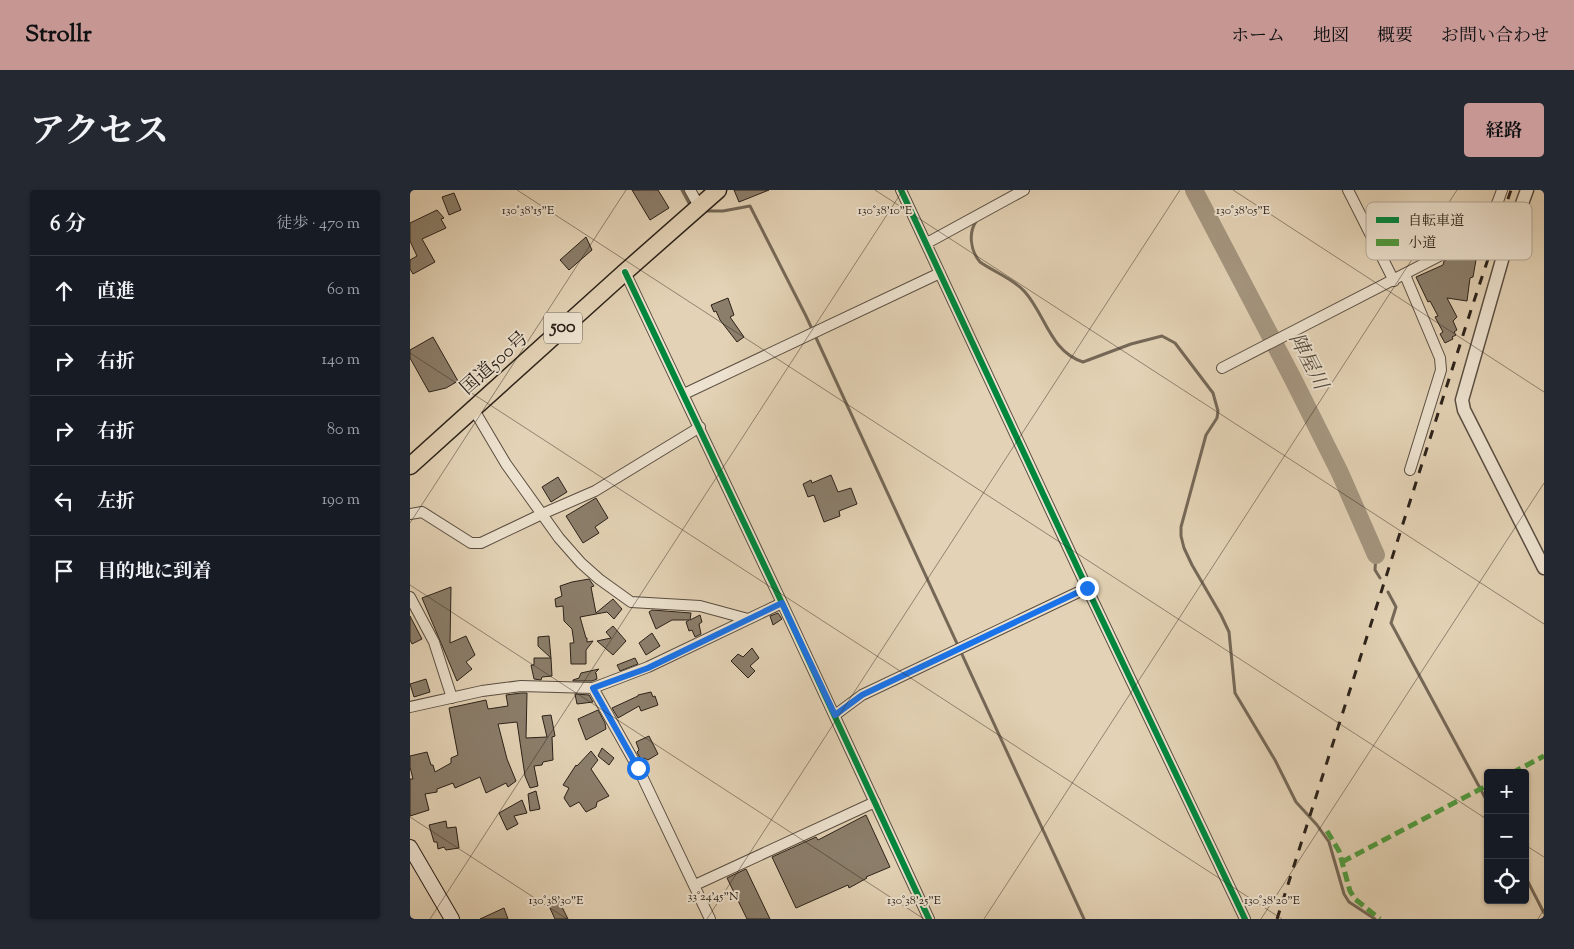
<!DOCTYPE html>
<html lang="ja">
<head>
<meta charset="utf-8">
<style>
	:root { --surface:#171b24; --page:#242831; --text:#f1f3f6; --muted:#9ea1a6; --line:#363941; --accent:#c59692 }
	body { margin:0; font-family:"Sorts Mill Goudy","Noto Serif JP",serif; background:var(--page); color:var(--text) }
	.controls { position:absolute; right:15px; bottom:15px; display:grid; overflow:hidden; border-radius:5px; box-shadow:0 1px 4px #0004 }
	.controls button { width:45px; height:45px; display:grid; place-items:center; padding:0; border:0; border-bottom:1px solid var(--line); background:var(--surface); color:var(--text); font:25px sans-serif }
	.stop { position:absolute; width:15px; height:15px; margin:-11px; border:4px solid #1a73e8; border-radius:50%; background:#fff }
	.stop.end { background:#1a73e8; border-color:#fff; box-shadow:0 1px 5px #0008 }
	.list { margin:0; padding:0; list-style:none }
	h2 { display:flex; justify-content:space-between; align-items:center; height:65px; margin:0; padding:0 20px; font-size:21px }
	h2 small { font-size:16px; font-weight:400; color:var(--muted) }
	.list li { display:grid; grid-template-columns:32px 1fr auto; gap:15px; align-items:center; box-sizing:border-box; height:70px; padding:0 20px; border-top:1px solid var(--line) }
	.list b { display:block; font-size:19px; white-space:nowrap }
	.list em { font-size:16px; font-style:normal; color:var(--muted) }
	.icon { flex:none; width:28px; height:28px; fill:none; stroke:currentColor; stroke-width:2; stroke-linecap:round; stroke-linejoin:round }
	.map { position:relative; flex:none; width:1134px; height:729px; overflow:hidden; border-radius:5px }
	header { display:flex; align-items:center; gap:30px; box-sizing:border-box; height:70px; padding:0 25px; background:var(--accent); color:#111 }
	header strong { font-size:24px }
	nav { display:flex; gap:28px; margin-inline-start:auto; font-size:18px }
	.intro { display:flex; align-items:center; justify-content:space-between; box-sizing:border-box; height:120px; padding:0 30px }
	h1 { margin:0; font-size:35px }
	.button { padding:12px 22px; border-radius:5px; background:var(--accent); color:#111; font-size:18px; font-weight:700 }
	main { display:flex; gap:30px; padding:0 30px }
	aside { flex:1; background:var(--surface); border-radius:5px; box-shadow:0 1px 4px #0004 }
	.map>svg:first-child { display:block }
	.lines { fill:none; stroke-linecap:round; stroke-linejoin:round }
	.stream { stroke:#756857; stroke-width:3 }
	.river { stroke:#a59680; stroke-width:18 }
	.building { fill:#8b7e6b; stroke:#2c221a }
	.minor-casing { stroke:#5a4e41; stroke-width:12 }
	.tertiary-casing { stroke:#5a4e41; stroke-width:15 }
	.secondary-casing { stroke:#2c221a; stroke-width:16 }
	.trunk-casing { stroke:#2c221a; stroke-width:19 }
	.minor { stroke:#ede2cf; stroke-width:10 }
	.tertiary { stroke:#ede2cf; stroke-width:12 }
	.secondary { stroke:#ede2cf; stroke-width:14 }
	.trunk { stroke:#e3d2b5; stroke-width:16 }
	.rail { stroke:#2c221a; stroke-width:3; stroke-dasharray:9 9; stroke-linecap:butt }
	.quiet { stroke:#4f9b3e; stroke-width:5; stroke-dasharray:10 5; stroke-linecap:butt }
	.cycleway-casing { stroke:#ede2cf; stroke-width:9 }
	.cycleway { stroke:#00873e; stroke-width:6 }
	.route { stroke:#1a73e8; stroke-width:6 }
	.ticks { fill:none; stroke:#2c221a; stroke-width:1; stroke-opacity:0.45 }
	.labels { text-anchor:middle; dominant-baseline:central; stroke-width:4; stroke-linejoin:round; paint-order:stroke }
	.shield { fill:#ede2cf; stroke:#665c50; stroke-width:1 }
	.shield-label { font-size:18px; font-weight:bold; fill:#2c221a }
	.street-label { font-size:19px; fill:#2c221a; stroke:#ede2cf }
	.water-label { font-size:20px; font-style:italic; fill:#564b3e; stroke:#ede2cf }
	.key { fill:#ede2cf; stroke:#b3a899; stroke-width:1 }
	.key-label { font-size:14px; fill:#2c221a }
	.ticks-label { font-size:12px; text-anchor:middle; fill:#2c221a; stroke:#ede2cf; stroke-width:4; stroke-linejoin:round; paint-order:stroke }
</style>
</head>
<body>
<header>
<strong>Strollr</strong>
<nav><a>ホーム</a><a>地図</a><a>概要</a><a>お問い合わせ</a></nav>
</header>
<div class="intro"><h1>アクセス</h1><a class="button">経路</a></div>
<main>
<aside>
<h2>6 分<small>徒歩 · 470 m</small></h2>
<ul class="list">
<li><svg class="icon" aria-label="ahead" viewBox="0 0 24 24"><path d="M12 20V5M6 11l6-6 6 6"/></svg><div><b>直進</b></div><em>60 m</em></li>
<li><svg class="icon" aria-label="right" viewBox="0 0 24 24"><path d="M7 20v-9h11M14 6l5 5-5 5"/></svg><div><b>右折</b></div><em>140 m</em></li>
<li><svg class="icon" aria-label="right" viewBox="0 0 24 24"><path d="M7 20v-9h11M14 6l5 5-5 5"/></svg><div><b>右折</b></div><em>80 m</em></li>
<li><svg class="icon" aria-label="left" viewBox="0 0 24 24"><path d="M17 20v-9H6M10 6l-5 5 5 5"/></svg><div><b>左折</b></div><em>190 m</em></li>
<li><svg class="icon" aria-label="arrive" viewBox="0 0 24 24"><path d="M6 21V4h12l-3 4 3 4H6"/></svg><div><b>目的地に到着</b></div></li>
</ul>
</aside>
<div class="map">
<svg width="1134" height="729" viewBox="0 0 1134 729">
	<rect width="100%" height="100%" fill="#e3d2b5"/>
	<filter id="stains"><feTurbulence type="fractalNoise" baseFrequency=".004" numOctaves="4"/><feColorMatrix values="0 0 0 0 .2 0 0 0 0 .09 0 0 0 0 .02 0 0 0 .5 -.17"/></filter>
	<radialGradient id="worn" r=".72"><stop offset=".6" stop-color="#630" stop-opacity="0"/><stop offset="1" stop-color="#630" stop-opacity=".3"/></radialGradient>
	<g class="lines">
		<!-- stream -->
		<path class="stream" d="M 272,0 L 279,13
			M 296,21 L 313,21 L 340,16 L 396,126 L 674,729
			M 567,30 C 558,42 560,60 570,72 C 584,82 604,89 615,102 C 636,126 640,161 673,172 L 721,154 L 752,146 L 765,153 L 803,203 L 808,221 L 807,228 L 796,245 L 771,337 L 771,346 L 774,358 L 782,375 L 811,425 L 819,442 L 825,503 L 865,570 L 886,612 L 907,635 L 919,652 L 934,704 L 939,712 L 965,729
			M 966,365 L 965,380 L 970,388
			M 978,402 L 986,417 L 981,433 L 1078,613
			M 1115,686 L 1134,723"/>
		<!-- river -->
		<path class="river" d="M 784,0 L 883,189 L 930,283 L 966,365"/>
	</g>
	<!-- building -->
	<path class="building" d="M 222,0 L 248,0 L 259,18 L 240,30 Z
		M 324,0 L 359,0 L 329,12 Z
		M 44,3 L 51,20 L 39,25 L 32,7 Z
		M 27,20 L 34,28 L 31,29 L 36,38 L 12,49 L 25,72 L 3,84 L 0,79 L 0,70 L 7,66 L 0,51 L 0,33 Z
		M 176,47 L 182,60 L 159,80 L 150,70 Z
		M 1053,63 L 1061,64 L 1060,69 L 1066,70 L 1063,87 L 1060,88 L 1057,111 L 1037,108 L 1047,127 L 1043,131 L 1047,140 L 1044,142 L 1046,145 L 1042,147 L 1043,149 L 1035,153 L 1030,144 L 1033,142 L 1025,127 L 1028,126 L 1020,111 L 1018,112 L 1006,87 L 1033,75 L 1034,71 L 1044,66 L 1052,65 Z
		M 318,108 L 324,125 L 320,127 L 334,147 L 327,152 L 310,130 L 306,121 L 304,122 L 301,115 Z
		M 23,147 L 48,191 L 36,198 L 19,202 L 0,168 L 0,160 Z
		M 421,285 L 428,302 L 441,298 L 447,314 L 429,321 L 430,326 L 414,332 L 404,305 L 398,307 L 393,294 L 401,290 L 402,293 Z
		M 148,287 L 157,302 L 141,312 L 132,297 Z
		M 186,308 L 198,328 L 185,337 L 189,343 L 173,353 L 156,326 Z
		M 179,389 L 184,396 L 181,397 L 186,423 L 203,409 L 212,419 L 204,429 L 197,422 L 170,427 L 176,448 L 177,448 L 177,452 L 183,451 L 176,460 L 176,474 L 161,474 L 160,453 L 164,453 L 162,439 L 154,431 L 153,416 L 146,417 L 145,409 L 152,406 L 150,396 L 162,392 Z
		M 41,397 L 40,453 L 56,446 L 65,465 L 56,472 L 62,479 L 47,491 L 12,408 Z
		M 242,420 L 281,423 L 280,430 L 290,425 L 292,432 L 289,434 L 291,444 L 285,447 L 282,440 L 279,441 L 276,432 L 279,430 L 262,430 L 246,439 L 239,422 Z
		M 368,423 L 372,429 L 363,435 L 360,426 Z
		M 0,426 L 12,449 L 2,454 L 0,450 Z
		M 203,436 L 216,451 L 203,465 L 187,451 L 201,448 L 196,442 Z
		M 242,443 L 250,456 L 236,465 L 229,453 Z
		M 139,446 L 141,468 L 128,456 L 128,447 Z
		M 342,458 L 349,468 L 340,476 L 345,481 L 338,488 L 321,471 L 328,464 L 333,467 Z
		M 124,468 L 141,468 L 142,486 L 132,487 L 131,490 L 124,489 L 121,475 L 124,475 Z
		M 225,468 L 228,474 L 210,481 L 207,475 Z
		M 189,479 L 185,483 L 186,483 L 187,489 L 182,491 L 163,491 L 163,490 L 169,488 L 171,483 Z
		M 16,489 L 20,502 L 4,507 L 0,494 Z
		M 241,502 L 243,507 L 245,506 L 248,515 L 231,521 L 229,516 L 208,528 L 202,518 L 228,506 L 228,505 Z
		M 111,503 L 117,503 L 116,548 L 137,547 L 132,526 L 141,525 L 145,546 L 142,547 L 143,570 L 133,572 L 132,575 L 124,576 L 128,596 L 120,598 L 115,586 L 107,532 L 88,534 L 97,569 L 106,591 L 98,597 L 96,593 L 76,603 L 70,587 L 45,598 L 43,593 L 27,599 L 27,602 L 15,604 L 19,620 L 0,626 L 0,589 L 3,589 L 0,577 L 0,566 L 17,562 L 21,575 L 23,575 L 25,582 L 41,573 L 41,568 L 48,565 L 39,518 L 76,510 L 78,519 L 98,516 L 96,505 Z
		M 165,504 L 179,505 L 183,512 L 167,514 Z
		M 188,520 L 195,533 L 196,539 L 176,550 L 168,529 Z
		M 239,546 L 248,564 L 238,570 L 234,568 L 231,570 L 227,562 L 229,560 L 226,552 Z
		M 192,558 L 204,568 L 199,575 L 188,566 Z
		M 181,561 L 188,570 L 181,579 L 199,606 L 187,612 L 186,617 L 176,622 L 169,612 L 160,617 L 154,608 L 159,598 L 153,595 L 166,575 L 167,576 Z
		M 126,601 L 130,619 L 120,621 L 118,604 Z
		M 112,610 L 117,623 L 104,626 L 108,634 L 97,640 L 89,623 Z
		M 456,625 L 480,677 L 456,687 L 457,688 L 439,698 L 438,695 L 386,718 L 362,667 L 406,647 L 408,650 Z
		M 36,631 L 37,638 L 46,637 L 49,658 L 36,660 L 34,657 L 28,659 L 27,652 L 24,652 L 19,635 Z
		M 336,679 L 360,729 L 337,729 L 317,688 Z
		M 149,711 L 158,729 L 145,729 L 139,716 Z
		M 94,718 L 98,729 L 70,729 Z"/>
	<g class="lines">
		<defs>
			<path id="minor" d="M 280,0 L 289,16
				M 491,0 L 677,398 L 835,729
				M 938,0 L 984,91
				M 517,53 L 614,0
				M 215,82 L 372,413 L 519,729
				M 995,85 L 1030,168 L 1031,180 L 1000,280
				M 812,178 L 1068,46 C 1078,32 1087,17 1092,0
				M 274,204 L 530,83
				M 64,220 L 96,274 L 149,348 L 171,373 L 189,389 L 221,412 L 290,416 L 338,429
				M 0,324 L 12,322 L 61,353 L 71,353 L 132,324 L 185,301 L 290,237
				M 0,407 L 24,452 L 42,508
				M 183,498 L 228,578 L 300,729
				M 0,517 L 72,501 L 111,496 L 183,498 L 238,477 L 372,413
				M 425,525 L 452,505 L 677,398
				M 285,695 L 465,612"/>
			<path id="tertiary" d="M 1117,0 L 1094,63 L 1052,210 L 1054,220 L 1134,378"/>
			<path id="secondary" d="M 0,657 L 42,729"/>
			<path id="trunk" d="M 0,276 L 215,82 L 308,0"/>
		</defs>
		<!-- minor casing -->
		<use href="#minor" class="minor-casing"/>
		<!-- tertiary casing -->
		<use href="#tertiary" class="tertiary-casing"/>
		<!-- secondary casing -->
		<use href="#secondary" class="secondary-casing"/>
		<!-- trunk casing -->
		<use href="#trunk" class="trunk-casing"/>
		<!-- minor -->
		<use href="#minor" class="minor"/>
		<!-- tertiary -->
		<use href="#tertiary" class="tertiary"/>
		<!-- secondary -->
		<use href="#secondary" class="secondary"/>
		<!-- trunk -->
		<use href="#trunk" class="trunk"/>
		<!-- rail -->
		<path class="rail" d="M 867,729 L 1061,120 L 1101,0"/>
		<!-- quiet -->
		<path class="quiet" d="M 1102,583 L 1134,566
			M 917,641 L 929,661 L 940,701 L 945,709 L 970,729
			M 932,672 L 1078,595"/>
		<defs>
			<path id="cycleway" d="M 491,0 L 677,398 L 835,729
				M 215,82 L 372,413 L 519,729"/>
		</defs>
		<!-- cycleway casing -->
		<use href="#cycleway" class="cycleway-casing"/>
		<!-- cycleway -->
		<use href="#cycleway" class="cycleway"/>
	</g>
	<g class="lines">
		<!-- route -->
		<path class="route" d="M 228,578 L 183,498 L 238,478 L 372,413 L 425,525 L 452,505 L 677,398"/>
	</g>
	<!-- ticks -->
	<path class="ticks" d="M 107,0 L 1078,630M 465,0 L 1134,434M 823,0 L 1134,202M 0,163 L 872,729M 0,333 L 216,0M 0,395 L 514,729M 0,627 L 157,729M 1115,655 L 1134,667M 20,729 L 493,0M 297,729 L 770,0M 574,729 L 1047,0M 851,729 L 1134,293M 1128,729 L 1134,719"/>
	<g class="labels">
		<!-- shield labels -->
		<rect class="shield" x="134" y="122.5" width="38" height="31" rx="4"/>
		<g class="shield-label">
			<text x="153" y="138">500</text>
		</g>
		<!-- street labels -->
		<g class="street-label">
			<text transform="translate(85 174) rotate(-42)">国道500号</text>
		</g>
		<!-- water labels -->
		<g class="water-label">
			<text transform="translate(897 172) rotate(63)">陣屋川</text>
		</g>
	</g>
	<!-- legend -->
	<rect x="956" y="12" width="166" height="58" rx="8" class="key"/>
	<rect x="966" y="27" width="23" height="6" fill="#00873e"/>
	<rect x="966" y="49" width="23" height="7" fill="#4f9b3e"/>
	<g class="key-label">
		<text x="998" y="35">自転車道</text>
		<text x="998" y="57">小道</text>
	</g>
	<g class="ticks-label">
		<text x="118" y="24">130°38'15"E</text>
		<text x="475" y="24">130°38'10"E</text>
		<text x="833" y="24">130°38'05"E</text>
		<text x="303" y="710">33°24'45"N</text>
		<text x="146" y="714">130°38'30"E</text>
		<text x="504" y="714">130°38'25"E</text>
		<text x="862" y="714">130°38'20"E</text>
	</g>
	<rect width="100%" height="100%" filter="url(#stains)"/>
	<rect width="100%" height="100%" fill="url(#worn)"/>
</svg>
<div class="controls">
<button>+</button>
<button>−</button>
<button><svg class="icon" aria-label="locate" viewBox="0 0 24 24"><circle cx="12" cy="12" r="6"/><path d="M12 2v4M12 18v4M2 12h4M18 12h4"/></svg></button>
</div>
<div class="stop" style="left:228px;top:578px"></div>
<div class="stop end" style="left:677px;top:398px"></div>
</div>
</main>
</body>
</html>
